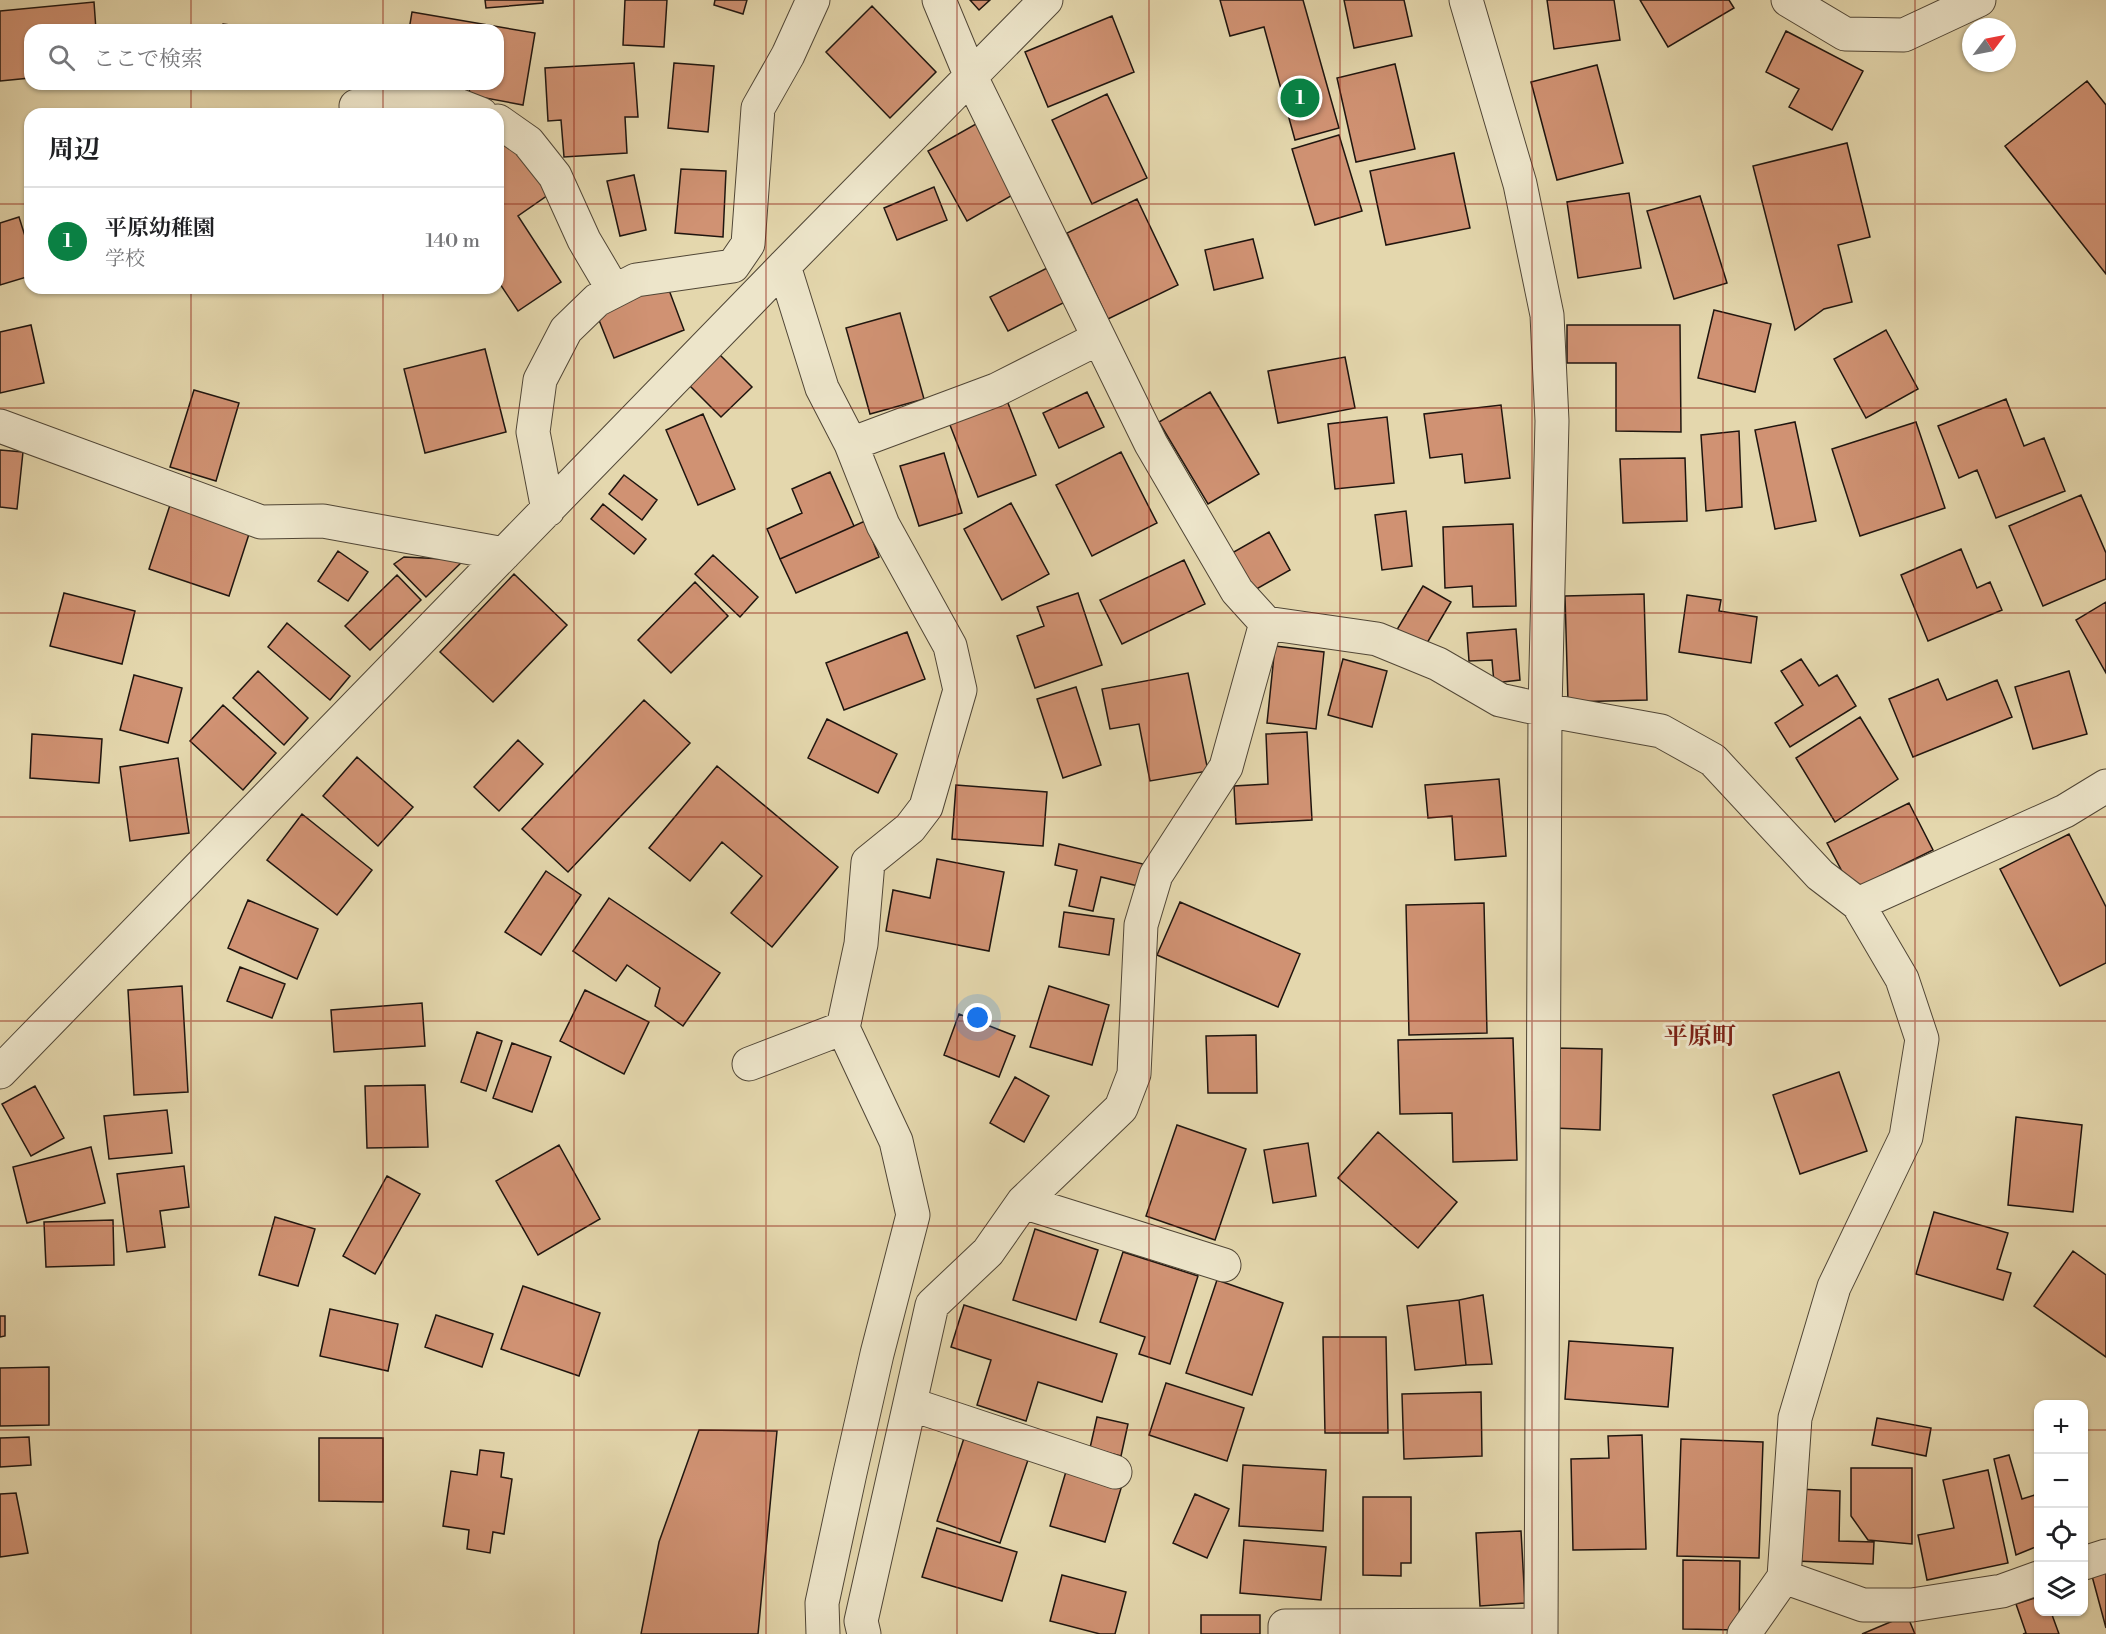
<!DOCTYPE html>
<html lang="ja">
<head>
<meta charset="utf-8">
<style>
	:root { --surface:#fff; --page:#f2f2f2; --text:#202124; --muted:#757577; --line:#e0e0e0; --accent:#0b8043 }
	body { margin:0; font-family:"Libre Bodoni","Noto Serif JP",serif; background:var(--page); color:var(--text) }
	.controls { position:absolute; right:18px; bottom:18px; display:grid; overflow:hidden; border-radius:12px; box-shadow:0 2px 4px #0004 }
	.controls button { width:54px; height:54px; display:grid; place-items:center; padding:0; border:0; border-bottom:2px solid var(--line); background:var(--surface); color:var(--text); font:30px sans-serif }
	.compass { position:absolute; left:1962px; top:18px; width:54px; height:54px; border-radius:50%; background:var(--surface); box-shadow:0 2px 4px #0004; rotate:58deg }
	.you { position:absolute; left:978px; top:1018px; width:21px; height:21px; margin:-15px; border:4px solid #fff; border-radius:50%; background:#1a73e8; box-shadow:0 0 0 9px #1a73e833 }
	.badge { display:grid; place-items:center; width:39px; height:39px; border-radius:50%; background:var(--accent); color:#fff; font-size:20px; font-weight:700 }
	.pin { position:absolute; translate:-50% -50%; border:3px solid #fff; box-shadow:0 2px 6px #0006 }
	.list { margin:0; padding:0; list-style:none }
	h2 { display:flex; justify-content:space-between; align-items:center; height:78px; margin:0; padding:0 24px; font-size:26px }
	h2 small { font-size:20px; font-weight:400; color:var(--muted) }
	.list li { display:grid; grid-template-columns:39px 1fr auto; gap:18px; align-items:center; box-sizing:border-box; height:108px; padding:0 24px; border-top:2px solid var(--line) }
	.list b { display:block; font-size:22px; white-space:nowrap }
	.list p { margin:0; font-size:20px; white-space:nowrap; color:var(--muted) }
	.list em { font-size:20px; font-style:normal; color:var(--muted) }
	.icon { flex:none; width:33px; height:33px; fill:none; stroke:currentColor; stroke-width:2; stroke-linecap:round; stroke-linejoin:round }
	.map { position:relative; flex:none; width:2106px; height:1634px; overflow:hidden }
	.search { position:absolute; background:var(--surface); box-shadow:0 2px 4px #0004; left:24px; top:24px; width:480px; height:66px; display:flex; align-items:center; gap:15px; box-sizing:border-box; padding:0 21px; border-radius:18px; color:var(--muted); font-size:22px }
	.panel { position:absolute; background:var(--surface); box-shadow:0 2px 4px #0004; left:24px; top:108px; width:480px; height:186px; border-radius:18px }
	.map>svg:first-child { display:block }
	.building { fill:#d09273; stroke:#1f150f; stroke-width:1.5 }
	.lines { fill:none; stroke-linecap:round; stroke-linejoin:round }
	.minor-casing { stroke:#504636; stroke-width:35 }
	.minor { stroke:#ede5ca; stroke-width:33 }
	.grid { fill:none; stroke:#8f2418; stroke-width:1.5; stroke-opacity:0.55 }
	.labels { text-anchor:middle; dominant-baseline:central; stroke-width:6; stroke-linejoin:round; paint-order:stroke }
	.quarter-label { font-size:24px; font-weight:bold; fill:#7a1f14; stroke:#ede5ca }
</style>
</head>
<body>
<div class="map">
<svg width="2106" height="1634" viewBox="0 0 2106 1634">
	<rect width="100%" height="100%" fill="#e4d7ad"/>
	<filter id="stains"><feTurbulence type="fractalNoise" baseFrequency=".00333" numOctaves="4"/><feColorMatrix values="0 0 0 0 .2 0 0 0 0 .09 0 0 0 0 .02 0 0 0 .5 -.17"/></filter>
	<radialGradient id="worn" r=".72"><stop offset=".6" stop-color="#630" stop-opacity="0"/><stop offset="1" stop-color="#630" stop-opacity=".3"/></radialGradient>
	<!-- building -->
	<path class="building" d="M 485,0 L 543,0 L 543,3 L 486,8 Z
		M 625,0 L 667,0 L 664,47 L 623,45 Z
		M 715,0 L 747,0 L 743,14 L 714,5 Z
		M 970,0 L 990,0 L 979,10 Z
		M 1220,0 L 1303,0 L 1339,128 L 1295,140 L 1264,27 L 1230,36 Z
		M 1344,0 L 1404,0 L 1412,36 L 1354,48 Z
		M 1547,0 L 1614,0 L 1620,40 L 1554,49 Z
		M 1640,0 L 1729,0 L 1734,8 L 1668,47 Z
		M 94,2 L 96,30 L 30,30 L 30,78 L 0,81 L 0,11 Z
		M 872,6 L 936,72 L 890,118 L 826,52 Z
		M 412,12 L 535,33 L 523,105 L 469,95 L 470,84 L 498,84 L 498,30 L 409,30 Z
		M 1112,16 L 1134,72 L 1048,107 L 1025,52 Z
		M 223,24 L 267,30 L 222,30 Z
		M 1786,31 L 1863,71 L 1832,130 L 1789,107 L 1799,89 L 1766,72 Z
		M 634,63 L 638,117 L 625,117 L 627,153 L 564,157 L 561,120 L 548,121 L 545,68 Z
		M 674,63 L 714,66 L 708,132 L 668,128 Z
		M 1395,64 L 1415,149 L 1356,162 L 1337,78 Z
		M 1597,65 L 1623,163 L 1557,180 L 1531,82 Z
		M 2087,81 L 2106,105 L 2106,274 L 2005,146 Z
		M 1107,94 L 1147,178 L 1092,204 L 1052,120 Z
		M 983,120 L 1023,189 L 967,221 L 928,151 Z
		M 505,130 L 548,195 L 518,216 L 561,282 L 518,311 L 498,281 L 498,134 Z
		M 1339,135 L 1362,211 L 1315,225 L 1292,149 Z
		M 1847,143 L 1870,237 L 1838,245 L 1852,302 L 1824,309 L 1795,330 L 1753,166 Z
		M 1454,153 L 1470,228 L 1386,245 L 1370,171 Z
		M 681,169 L 726,171 L 723,237 L 675,233 Z
		M 634,175 L 646,230 L 620,236 L 607,181 Z
		M 934,187 L 947,220 L 897,240 L 884,208 Z
		M 1629,193 L 1641,268 L 1578,278 L 1567,202 Z
		M 1700,196 L 1727,283 L 1674,299 L 1647,211 Z
		M 1137,199 L 1178,285 L 1108,319 L 1067,233 Z
		M 19,217 L 30,252 L 30,276 L 0,285 L 0,223 Z
		M 1253,239 L 1263,278 L 1214,290 L 1205,250 Z
		M 1051,266 L 1069,300 L 1008,331 L 990,297 Z
		M 666,282 L 684,330 L 614,358 L 595,310 Z
		M 1714,310 L 1771,324 L 1755,392 L 1698,378 Z
		M 900,313 L 924,399 L 870,414 L 846,328 Z
		M 31,325 L 44,383 L 0,393 L 0,332 Z
		M 1567,325 L 1680,325 L 1681,432 L 1616,431 L 1616,363 L 1567,363 Z
		M 1886,330 L 1918,389 L 1866,418 L 1834,359 Z
		M 485,349 L 506,432 L 425,453 L 404,369 Z
		M 717,352 L 752,387 L 721,417 L 686,382 Z
		M 1345,357 L 1355,408 L 1278,423 L 1268,371 Z
		M 194,390 L 239,403 L 216,481 L 170,467 Z
		M 1087,392 L 1104,427 L 1059,448 L 1043,413 Z
		M 1210,392 L 1259,474 L 1208,504 L 1159,422 Z
		M 1006,398 L 1036,475 L 978,497 L 948,420 Z
		M 2006,399 L 2024,446 L 2044,438 L 2065,491 L 1996,518 L 1977,470 L 1959,478 L 1938,426 Z
		M 1501,405 L 1510,478 L 1465,483 L 1462,454 L 1430,458 L 1424,414 Z
		M 703,414 L 735,489 L 698,505 L 666,430 Z
		M 1387,417 L 1394,483 L 1335,489 L 1328,424 Z
		M 1795,422 L 1816,521 L 1775,529 L 1755,430 Z
		M 1916,422 L 1945,508 L 1860,536 L 1832,449 Z
		M 1739,431 L 1742,507 L 1706,511 L 1701,435 Z
		M 0,450 L 23,452 L 17,509 L 0,507 Z
		M 1121,452 L 1157,523 L 1092,556 L 1056,485 Z
		M 944,453 L 962,513 L 919,526 L 900,466 Z
		M 1685,458 L 1687,521 L 1623,523 L 1620,459 Z
		M 830,472 L 854,526 L 780,559 L 767,529 L 802,513 L 792,489 Z
		M 624,475 L 657,500 L 642,520 L 609,494 Z
		M 2081,495 L 2106,553 L 2106,579 L 2043,606 L 2009,526 Z
		M 171,502 L 251,528 L 229,596 L 149,569 Z
		M 1011,503 L 1049,574 L 1002,600 L 964,529 Z
		M 603,504 L 646,539 L 634,554 L 591,519 Z
		M 1406,511 L 1412,566 L 1382,570 L 1375,515 Z
		M 865,521 L 879,557 L 796,593 L 780,559 Z
		M 1513,524 L 1516,606 L 1473,607 L 1472,586 L 1445,588 L 1443,527 Z
		M 1269,532 L 1290,570 L 1253,591 L 1232,553 Z
		M 1961,549 L 1977,588 L 1990,582 L 2002,610 L 1928,641 L 1901,575 Z
		M 338,551 L 368,572 L 348,601 L 318,581 Z
		M 713,555 L 758,597 L 740,617 L 695,574 Z
		M 404,557 L 464,560 L 426,597 L 394,564 Z
		M 1184,560 L 1205,604 L 1122,644 L 1100,600 Z
		M 514,574 L 567,625 L 493,702 L 440,652 Z
		M 397,575 L 421,600 L 370,650 L 345,626 Z
		M 695,582 L 728,616 L 671,673 L 638,640 Z
		M 1423,586 L 1451,602 L 1423,650 L 1395,633 Z
		M 64,593 L 135,611 L 122,664 L 50,646 Z
		M 1078,593 L 1102,665 L 1035,688 L 1017,636 L 1044,626 L 1037,607 Z
		M 1644,594 L 1647,700 L 1568,702 L 1565,596 Z
		M 1687,595 L 1721,600 L 1719,611 L 1757,617 L 1751,663 L 1679,652 Z
		M 2106,602 L 2106,673 L 2076,620 Z
		M 287,623 L 350,676 L 330,700 L 268,647 Z
		M 1516,629 L 1520,680 L 1494,683 L 1492,660 L 1469,661 L 1467,633 Z
		M 907,632 L 925,679 L 844,710 L 826,663 Z
		M 1275,646 L 1324,652 L 1316,729 L 1267,723 Z
		M 1343,659 L 1387,671 L 1372,727 L 1328,715 Z
		M 1801,659 L 1819,686 L 1837,675 L 1856,706 L 1790,747 L 1775,723 L 1803,705 L 1781,671 Z
		M 258,671 L 308,718 L 284,745 L 233,698 Z
		M 2069,671 L 2087,734 L 2033,749 L 2015,687 Z
		M 1188,673 L 1208,771 L 1150,781 L 1139,724 L 1110,729 L 1102,689 Z
		M 134,675 L 182,688 L 168,743 L 120,730 Z
		M 1938,679 L 1947,700 L 1997,680 L 2012,717 L 1913,757 L 1889,699 Z
		M 1076,687 L 1101,765 L 1063,778 L 1037,699 Z
		M 644,700 L 690,743 L 568,872 L 522,829 Z
		M 223,705 L 276,753 L 243,790 L 190,741 Z
		M 1860,717 L 1898,779 L 1835,822 L 1796,758 Z
		M 827,719 L 897,754 L 878,793 L 808,758 Z
		M 1307,732 L 1312,820 L 1236,824 L 1234,786 L 1268,784 L 1266,734 Z
		M 32,734 L 102,739 L 99,783 L 30,778 Z
		M 518,740 L 543,764 L 499,811 L 474,787 Z
		M 357,757 L 413,807 L 378,846 L 323,796 Z
		M 178,758 L 189,833 L 130,841 L 120,767 Z
		M 717,766 L 838,867 L 772,947 L 731,913 L 762,876 L 722,842 L 690,881 L 649,848 Z
		M 1499,779 L 1506,856 L 1455,860 L 1452,816 L 1428,818 L 1425,785 Z
		M 956,785 L 1047,792 L 1043,846 L 952,839 Z
		M 1909,803 L 1933,850 L 1852,890 L 1827,843 Z
		M 302,814 L 372,870 L 337,915 L 267,860 Z
		M 2069,834 L 2106,907 L 2106,963 L 2060,986 L 2000,869 Z
		M 1059,844 L 1143,864 L 1138,886 L 1101,877 L 1093,911 L 1069,906 L 1077,870 L 1055,865 Z
		M 937,859 L 1004,872 L 989,951 L 886,931 L 893,890 L 930,898 Z
		M 546,871 L 581,895 L 541,955 L 505,932 Z
		M 609,898 L 720,973 L 683,1026 L 655,1006 L 660,988 L 627,965 L 616,981 L 573,951 Z
		M 248,900 L 318,929 L 297,979 L 228,948 Z
		M 1180,902 L 1300,954 L 1278,1007 L 1157,955 Z
		M 1484,903 L 1487,1033 L 1409,1035 L 1406,905 Z
		M 1064,912 L 1114,919 L 1109,955 L 1059,947 Z
		M 240,967 L 285,984 L 272,1018 L 227,1001 Z
		M 182,986 L 188,1092 L 134,1095 L 128,990 Z
		M 1049,986 L 1109,1005 L 1092,1065 L 1030,1047 Z
		M 585,990 L 649,1022 L 624,1074 L 560,1041 Z
		M 422,1003 L 425,1046 L 334,1052 L 331,1010 Z
		M 959,1014 L 1015,1036 L 999,1077 L 944,1055 Z
		M 477,1032 L 502,1041 L 486,1091 L 461,1082 Z
		M 1256,1035 L 1257,1093 L 1208,1093 L 1206,1036 Z
		M 1513,1038 L 1517,1160 L 1453,1162 L 1452,1113 L 1400,1114 L 1398,1040 Z
		M 512,1043 L 551,1057 L 532,1112 L 493,1098 Z
		M 1556,1048 L 1602,1049 L 1600,1130 L 1554,1128 Z
		M 1839,1072 L 1867,1151 L 1800,1174 L 1773,1095 Z
		M 1015,1077 L 1049,1096 L 1024,1142 L 990,1123 Z
		M 425,1085 L 428,1147 L 367,1148 L 365,1086 Z
		M 35,1086 L 64,1138 L 31,1156 L 2,1104 Z
		M 167,1110 L 172,1153 L 109,1159 L 104,1116 Z
		M 2016,1117 L 2082,1125 L 2073,1212 L 2008,1205 Z
		M 1177,1125 L 1246,1149 L 1215,1240 L 1146,1216 Z
		M 1378,1132 L 1457,1202 L 1418,1248 L 1338,1178 Z
		M 1308,1143 L 1316,1196 L 1273,1203 L 1264,1150 Z
		M 559,1145 L 600,1219 L 538,1255 L 496,1181 Z
		M 91,1147 L 105,1203 L 27,1223 L 13,1167 Z
		M 184,1166 L 189,1207 L 160,1211 L 165,1247 L 127,1252 L 117,1174 Z
		M 387,1176 L 420,1194 L 375,1274 L 343,1256 Z
		M 1934,1212 L 2008,1233 L 1997,1269 L 2011,1273 L 2003,1300 L 1916,1274 Z
		M 275,1217 L 315,1229 L 298,1286 L 259,1275 Z
		M 113,1220 L 114,1265 L 46,1267 L 44,1222 Z
		M 1035,1229 L 1098,1250 L 1076,1320 L 1013,1300 Z
		M 2073,1251 L 2106,1275 L 2106,1357 L 2034,1306 Z
		M 1123,1252 L 1198,1276 L 1170,1364 L 1139,1354 L 1145,1337 L 1100,1322 Z
		M 1217,1280 L 1283,1303 L 1252,1395 L 1186,1373 Z
		M 523,1286 L 600,1313 L 579,1376 L 501,1349 Z
		M 1483,1295 L 1492,1364 L 1466,1365 L 1459,1300 Z
		M 1459,1300 L 1466,1365 L 1415,1370 L 1407,1306 Z
		M 964,1305 L 1117,1354 L 1102,1402 L 1038,1382 L 1026,1421 L 977,1405 L 991,1360 L 951,1347 Z
		M 330,1309 L 398,1324 L 388,1371 L 320,1356 Z
		M 436,1315 L 493,1334 L 482,1367 L 425,1347 Z
		M 0,1316 L 5,1316 L 5,1336 L 0,1337 Z
		M 1323,1337 L 1386,1337 L 1388,1433 L 1325,1433 Z
		M 1569,1341 L 1673,1348 L 1668,1407 L 1565,1399 Z
		M 49,1367 L 49,1425 L 0,1426 L 0,1368 Z
		M 1166,1383 L 1244,1408 L 1227,1461 L 1149,1435 Z
		M 1481,1392 L 1482,1456 L 1404,1459 L 1402,1394 Z
		M 1097,1417 L 1128,1424 L 1121,1456 L 1090,1448 Z
		M 1877,1418 L 1931,1428 L 1926,1456 L 1872,1445 Z
		M 699,1430 L 777,1431 L 758,1634 L 641,1634 L 659,1542 Z
		M 965,1435 L 1029,1457 L 1000,1543 L 937,1521 Z
		M 1642,1435 L 1646,1549 L 1573,1550 L 1571,1459 L 1609,1458 L 1608,1436 Z
		M 29,1437 L 31,1465 L 0,1467 L 0,1438 Z
		M 319,1438 L 383,1438 L 383,1502 L 319,1501 Z
		M 1681,1439 L 1763,1442 L 1759,1558 L 1677,1556 Z
		M 480,1450 L 504,1453 L 501,1477 L 512,1479 L 504,1534 L 493,1532 L 490,1553 L 467,1549 L 469,1530 L 443,1526 L 451,1471 L 477,1475 Z
		M 2009,1455 L 2022,1499 L 2038,1494 L 2038,1546 L 2016,1555 L 1994,1459 Z
		M 1243,1465 L 1326,1470 L 1323,1531 L 1239,1526 Z
		M 1067,1468 L 1122,1485 L 1105,1542 L 1050,1526 Z
		M 1851,1468 L 1912,1468 L 1912,1544 L 1868,1540 L 1851,1516 Z
		M 1988,1470 L 2008,1563 L 1927,1580 L 1918,1535 L 1954,1528 L 1943,1480 Z
		M 1798,1489 L 1840,1491 L 1839,1541 L 1874,1542 L 1873,1564 L 1795,1561 Z
		M 16,1493 L 28,1553 L 0,1557 L 0,1494 Z
		M 1195,1494 L 1229,1509 L 1207,1558 L 1173,1543 Z
		M 1363,1497 L 1411,1497 L 1411,1563 L 1401,1563 L 1401,1576 L 1363,1575 Z
		M 937,1528 L 1017,1552 L 1002,1601 L 922,1577 Z
		M 1521,1531 L 1525,1603 L 1480,1606 L 1476,1533 Z
		M 1244,1540 L 1326,1547 L 1321,1600 L 1240,1593 Z
		M 1683,1560 L 1740,1561 L 1739,1630 L 1683,1629 Z
		M 2106,1573 L 2106,1628 L 2092,1576 Z
		M 1062,1575 L 1126,1592 L 1115,1634 L 1100,1634 L 1050,1621 Z
		M 2038,1597 L 2038,1612 L 2051,1612 L 2059,1634 L 2023,1634 L 2026,1633 L 2016,1604 Z
		M 1201,1615 L 1260,1615 L 1260,1634 L 1201,1634 Z
		M 1907,1615 L 1915,1634 L 1862,1634 Z"/>
	<g class="lines">
		<defs>
			<path id="minor" d="M 939,0 L 971,77 L 1151,444 L 1237,591 L 1266,623 L 1377,639 L 1438,664 L 1500,700 L 1545,710 L 1661,731 L 1713,760 L 1820,875 L 1858,904 L 1902,979 L 1922,1039 L 1906,1137 L 1834,1287 L 1795,1418 L 1784,1577 L 1744,1634
				M 1466,0 L 1520,184 L 1547,315 L 1552,421 L 1545,710 L 1541,1634
				M 1788,0 L 1845,34 L 1904,35 L 1979,0
				M 356,106 L 409,97 L 458,105 L 481,114
				M 498,121 L 528,142 L 555,176 L 584,240 L 614,291
				M 784,266 L 822,388 L 851,444 L 883,525 L 950,646 L 960,690 L 926,807 L 910,828 L 868,862 L 861,944 L 843,1028
				M 0,426 L 261,522 L 323,521 L 504,554
				M 851,444 L 996,390 L 1099,338
				M 548,510 L 533,432 L 540,380 L 566,330 L 597,300 L 636,280 L 733,266 L 748,244 L 758,108 L 788,55 L 813,0
				M 1858,904 L 2065,811 L 2106,786
				M 749,1064 L 843,1028 L 896,1141 L 913,1215 L 877,1354 L 850,1473 L 822,1603 L 823,1634
				M 0,1072 L 784,266 L 1046,0
				M 1023,1202 L 1224,1265
				M 910,1404 L 1115,1472
				M 2084,1563 L 2106,1556
				M 1784,1577 L 1863,1605 L 1912,1605 L 2002,1591 L 2038,1578
				M 864,1634 L 861,1621 L 932,1305 L 988,1252 L 1023,1202 L 1121,1108 L 1134,1074 L 1141,925 L 1156,875 L 1226,767 L 1266,623
				M 1285,1634 L 1285,1626 L 1541,1625"/>
		</defs>
		<!-- minor casing -->
		<use href="#minor" class="minor-casing"/>
		<!-- minor -->
		<use href="#minor" class="minor"/>
	</g>
	<!-- grid -->
	<path class="grid" d="M 191,0 L 191,30M 383,0 L 383,30M 574,0 L 574,1634M 766,0 L 766,1634M 957,0 L 957,1634M 1149,0 L 1149,1634M 1340,0 L 1340,1634M 1532,0 L 1532,1634M 1723,0 L 1723,1634M 1915,0 L 1915,1634M 191,84 L 191,114M 383,84 L 383,114M 0,204 L 30,204M 498,204 L 2106,204M 191,288 L 191,1634M 383,288 L 383,1634M 0,408 L 2106,408M 0,613 L 2106,613M 0,817 L 2106,817M 0,1021 L 2106,1021M 0,1226 L 2106,1226M 0,1430 L 2038,1430M 2084,1430 L 2106,1430"/>
	<g class="labels">
		<!-- quarter labels -->
		<g class="quarter-label">
			<text x="1700" y="1037">平原町</text>
		</g>
	</g>
	<rect width="100%" height="100%" filter="url(#stains)"/>
	<rect width="100%" height="100%" fill="url(#worn)"/>
</svg>
<div class="controls">
<button>+</button>
<button>−</button>
<button><svg class="icon" aria-label="locate" viewBox="0 0 24 24"><circle cx="12" cy="12" r="6"/><path d="M12 2v4M12 18v4M2 12h4M18 12h4"/></svg></button>
<button><svg class="icon" aria-label="layers" viewBox="0 0 24 24"><path d="M12 4l9 5-9 5-9-5zM3 14l9 5 9-5"/></svg></button>
</div>
<svg class="compass" viewBox="-18 -18 36 36"><path d="M0-13l5 13h-10z" fill="#e53935"/><path d="M0 13l5-13h-10z" fill="#757577"/></svg>
<div class="you"></div>
<div class="pin badge" style="left:1300px;top:98px">1</div>
<div class="search"><svg class="icon" aria-label="search" viewBox="0 0 24 24"><circle cx="10" cy="10" r="6"/><path d="M15 15l6 6"/></svg>ここで検索</div>
<section class="panel">
<h2>周辺<small></small></h2>
<ul class="list">
<li><span class="badge">1</span><div><b>平原幼稚園</b><p>学校</p></div><em>140 m</em></li>
</ul>
</section>
</div>
</body>
</html>
